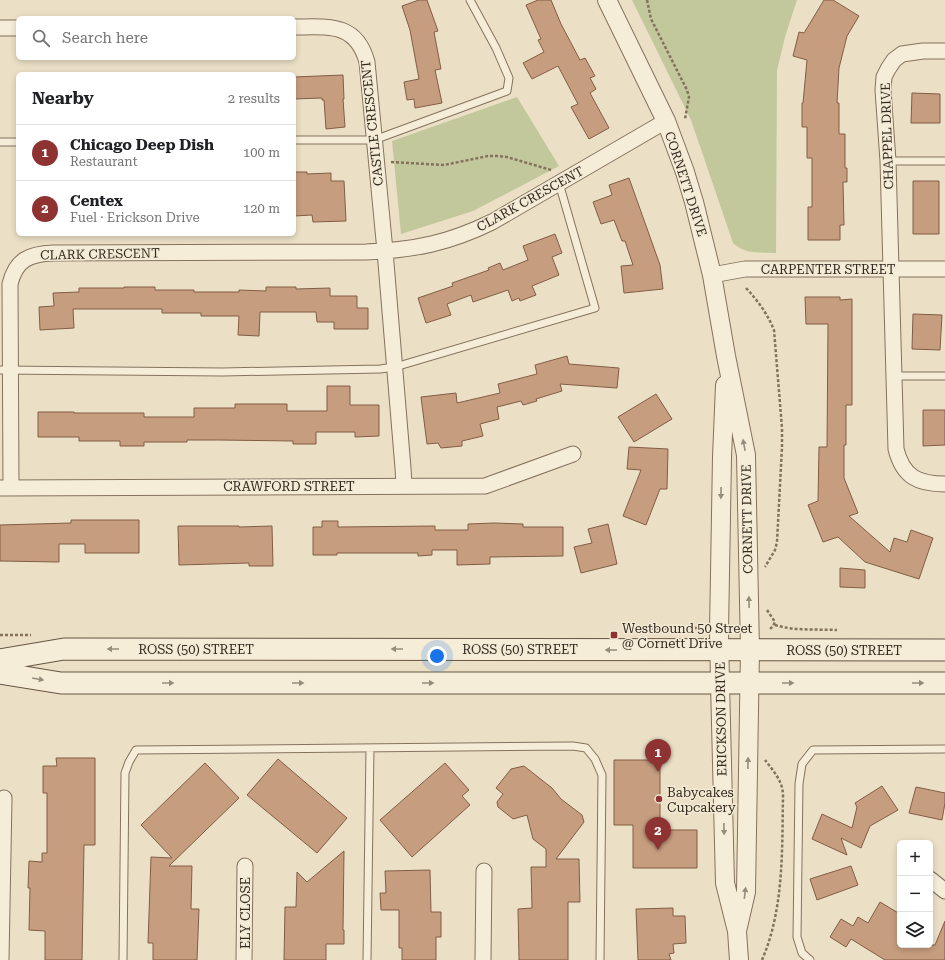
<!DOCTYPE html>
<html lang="en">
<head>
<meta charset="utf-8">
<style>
	:root { --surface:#fff; --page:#f6f6f6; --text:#202124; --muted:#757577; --line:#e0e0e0; --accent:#8e3232 }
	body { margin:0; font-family:"Roboto Serif",serif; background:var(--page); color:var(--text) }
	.controls { position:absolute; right:12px; bottom:12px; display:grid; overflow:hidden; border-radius:6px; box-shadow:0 2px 6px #0003 }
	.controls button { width:36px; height:36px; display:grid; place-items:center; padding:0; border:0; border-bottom:1px solid var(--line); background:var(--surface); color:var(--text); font:20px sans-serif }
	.you { position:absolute; left:437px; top:656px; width:14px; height:14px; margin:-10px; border:3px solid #fff; border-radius:50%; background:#1a73e8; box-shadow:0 0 0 6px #1a73e833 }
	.badge { display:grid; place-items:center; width:26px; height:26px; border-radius:50%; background:var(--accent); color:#fff; font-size:13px; font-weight:700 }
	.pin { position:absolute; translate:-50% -33px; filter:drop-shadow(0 1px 2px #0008) }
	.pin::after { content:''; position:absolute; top:21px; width:14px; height:12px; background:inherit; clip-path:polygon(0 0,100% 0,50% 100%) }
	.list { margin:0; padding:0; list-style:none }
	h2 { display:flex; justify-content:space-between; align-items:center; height:52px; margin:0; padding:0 16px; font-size:17px }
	h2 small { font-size:13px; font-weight:400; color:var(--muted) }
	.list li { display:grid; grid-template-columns:26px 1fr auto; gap:12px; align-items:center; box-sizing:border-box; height:56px; padding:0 16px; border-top:1px solid var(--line) }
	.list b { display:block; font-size:15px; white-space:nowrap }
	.list p { margin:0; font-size:13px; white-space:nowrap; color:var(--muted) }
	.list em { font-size:13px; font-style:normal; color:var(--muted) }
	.icon { flex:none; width:22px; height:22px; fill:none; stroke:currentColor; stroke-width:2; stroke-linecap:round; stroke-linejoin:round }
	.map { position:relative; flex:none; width:945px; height:960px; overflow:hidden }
	.search { position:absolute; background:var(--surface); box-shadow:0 2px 6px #0003; left:16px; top:16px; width:280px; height:44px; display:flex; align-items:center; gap:10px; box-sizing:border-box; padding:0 14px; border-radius:6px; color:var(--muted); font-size:15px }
	.panel { position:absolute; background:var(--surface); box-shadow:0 2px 6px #0003; left:16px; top:72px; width:280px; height:164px; border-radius:6px }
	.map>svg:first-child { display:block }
	.green { fill:#c2c89b }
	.building { fill:#c69d7f; stroke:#825d45 }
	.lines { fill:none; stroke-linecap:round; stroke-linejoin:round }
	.service-casing { stroke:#84725d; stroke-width:9 }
	.minor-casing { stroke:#84725d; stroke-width:17 }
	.tertiary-casing { stroke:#84725d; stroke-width:20 }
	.secondary-casing { stroke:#665440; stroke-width:23 }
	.path { stroke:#84725d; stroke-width:2.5; stroke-dasharray:3 2; stroke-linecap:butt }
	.service { stroke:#f6edd9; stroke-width:7 }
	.minor { stroke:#f6edd9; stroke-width:15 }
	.tertiary { stroke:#f6edd9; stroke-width:18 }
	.secondary { stroke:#f6edd9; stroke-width:21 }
	.oneway { fill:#968c7c }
	.poi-dot { fill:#8e3232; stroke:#f3ead5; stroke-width:1.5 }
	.labels { text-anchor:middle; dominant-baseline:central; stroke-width:3; stroke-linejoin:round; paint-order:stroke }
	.street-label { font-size:13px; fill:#362b20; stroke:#f3ead5 }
	.poi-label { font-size:13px; fill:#362b20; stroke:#f3ead5; text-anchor:start }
</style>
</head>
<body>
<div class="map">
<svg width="945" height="960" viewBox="0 0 945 960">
	<rect width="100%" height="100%" fill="#ebe0c6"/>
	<!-- green -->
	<path class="green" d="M 632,0 L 797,0 L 785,37 L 777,70 L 776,253 C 760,252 746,255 733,243 L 691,120 Z
		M 517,97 L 559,166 L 473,211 L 401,234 L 392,141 Z"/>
	<!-- building -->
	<path class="building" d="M 419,0 L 427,0 L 438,31 L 434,32 L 441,69 L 435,70 L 442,103 L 415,108 L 414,99 L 407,100 L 404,82 L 419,79 L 410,30 L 402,6 Z
		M 538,0 L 551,0 L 561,24 L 580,60 L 585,58 L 595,76 L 590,78 L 596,89 L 590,93 L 609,128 L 589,139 L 571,107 L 578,104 L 558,66 L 532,79 L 523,63 L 544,52 L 538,40 L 541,39 L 526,5 Z
		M 824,0 L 833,0 L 859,16 L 847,36 L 839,68 L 837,103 L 839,103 L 839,134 L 845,134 L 845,168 L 847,168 L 847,182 L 843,182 L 844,225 L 840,225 L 840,240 L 808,240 L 808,207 L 812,207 L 812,158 L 807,158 L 807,127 L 802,127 L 802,103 L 803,103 L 807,60 L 793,56 L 799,32 L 804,33 Z
		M 343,75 L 344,99 L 343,99 L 345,127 L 326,129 L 324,100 L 322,100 L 322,98 L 294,99 L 294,77 Z
		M 912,93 L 940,94 L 940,123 L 911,123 Z
		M 294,172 L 307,172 L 307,174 L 331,173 L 331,181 L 344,181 L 346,221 L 313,222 L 312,215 L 294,216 Z
		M 629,178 L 660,265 L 663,289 L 624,293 L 621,266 L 633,265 L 625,241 L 622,241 L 614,220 L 601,224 L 593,202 L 612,195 L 609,185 Z
		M 913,181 L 939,181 L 939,234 L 913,234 Z
		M 555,234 L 562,253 L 552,257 L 559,275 L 532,286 L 536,295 L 520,301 L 519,298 L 512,301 L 508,290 L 473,302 L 471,295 L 447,304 L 451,315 L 426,323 L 418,298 L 453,286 L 452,283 L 489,270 L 488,268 L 500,263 L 503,270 L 528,260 L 523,246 Z
		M 124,287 L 155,287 L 155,290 L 194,290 L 194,292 L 239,292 L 239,290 L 266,291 L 266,287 L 296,287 L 296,289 L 330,288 L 330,296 L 357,296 L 357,308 L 368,308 L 368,329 L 334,329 L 334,322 L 317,322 L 316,312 L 260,312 L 259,336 L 238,335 L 239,316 L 201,316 L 201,313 L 162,313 L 162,309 L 73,309 L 74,328 L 40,330 L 39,307 L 54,306 L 53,293 L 79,292 L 79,288 L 124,288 Z
		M 805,297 L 840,297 L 840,300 L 852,299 L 852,405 L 846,405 L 846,445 L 844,445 L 844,478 L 858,513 L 849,516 L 890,552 L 894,538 L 907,542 L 911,530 L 933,538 L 919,579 L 865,562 L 838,537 L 823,542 L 808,505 L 818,501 L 819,447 L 827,447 L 828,324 L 806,324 Z
		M 913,314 L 942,315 L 940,350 L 912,349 Z
		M 567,356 L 569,364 L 619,368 L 617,388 L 560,384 L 562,391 L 536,399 L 537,401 L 523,405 L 521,401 L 497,407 L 499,419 L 480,424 L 483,436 L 462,441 L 462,446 L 441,448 L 438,443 L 427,444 L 421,397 L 456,393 L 457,403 L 500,393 L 498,384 L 537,374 L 535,365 Z
		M 327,386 L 350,386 L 350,405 L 379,405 L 379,436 L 355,437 L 355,432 L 316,432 L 316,444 L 293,444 L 293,441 L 219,440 L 187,440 L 187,442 L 144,442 L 144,446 L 120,446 L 120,441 L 79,441 L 79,437 L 38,437 L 38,412 L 74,412 L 74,413 L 144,413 L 144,417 L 194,417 L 194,408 L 235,408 L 235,404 L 287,404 L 287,411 L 327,411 Z
		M 656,394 L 672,419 L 634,442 L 618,417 Z
		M 923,410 L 945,410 L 945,445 L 923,446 Z
		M 629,447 L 668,449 L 667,489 L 660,489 L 646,525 L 623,516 L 641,470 L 627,469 Z
		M 71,520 L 139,520 L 139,553 L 85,553 L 85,544 L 59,544 L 59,562 L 0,561 L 0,525 L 71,523 Z
		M 322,521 L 338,521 L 338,527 L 435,526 L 435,530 L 468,530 L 468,524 L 494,523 L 523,524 L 523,527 L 563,527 L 563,556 L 490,557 L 490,564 L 457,565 L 457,550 L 432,550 L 432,555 L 418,556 L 418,553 L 337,553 L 337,555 L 313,555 L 313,527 L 322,527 Z
		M 608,524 L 617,564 L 581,573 L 574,547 L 592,543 L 588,529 Z
		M 178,526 L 239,526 L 239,527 L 272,526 L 273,566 L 249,566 L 249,563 L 179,565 Z
		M 840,568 L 865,570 L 865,588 L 840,587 Z
		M 56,758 L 95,758 L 95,845 L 84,845 L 82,960 L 45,960 L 45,931 L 29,930 L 30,888 L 28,888 L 29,861 L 42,862 L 42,853 L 47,853 L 47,793 L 43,793 L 43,766 L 57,766 Z
		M 278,759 L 347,818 L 317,853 L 247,795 Z
		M 614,760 L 660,760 L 660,824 L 666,824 L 666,830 L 697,830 L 697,868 L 633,868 L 633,825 L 614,825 Z
		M 205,763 L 239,798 L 169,866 L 192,866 L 191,909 L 199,909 L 197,960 L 153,960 L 153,943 L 148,943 L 151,857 L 172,858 L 141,825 Z
		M 445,763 L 469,790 L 462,796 L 470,805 L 412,857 L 380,820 Z
		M 524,766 L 552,788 L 561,799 L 582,815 L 584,822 L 556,859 L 579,859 L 580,902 L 568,902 L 568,960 L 519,960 L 518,909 L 532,908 L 531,867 L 546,867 L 546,849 L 533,839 L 527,815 L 513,819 L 498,807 L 497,802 L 503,794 L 496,788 L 511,769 Z
		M 882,786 L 898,810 L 870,826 L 861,848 L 841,838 L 847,855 L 812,839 L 822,814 L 852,828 L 857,807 L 855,803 Z
		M 916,787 L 945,793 L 945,803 L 942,820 L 909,813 Z
		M 344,851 L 343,930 L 344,930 L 344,944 L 326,944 L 326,960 L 284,960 L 285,907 L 296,907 L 297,872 L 307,882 Z
		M 851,866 L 858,885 L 817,900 L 810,879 Z
		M 430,870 L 431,912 L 441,912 L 441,937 L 436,937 L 436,960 L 402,960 L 402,948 L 399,948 L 399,910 L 381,910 L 380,893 L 386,893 L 385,871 Z
		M 880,902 L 900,914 L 900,945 L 935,945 L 945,921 L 945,960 L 885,960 L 851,939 L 846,947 L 830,937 L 841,919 L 853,926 L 858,917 L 868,923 Z
		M 673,908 L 673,916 L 685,916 L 686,943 L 673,944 L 674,953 L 669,954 L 671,960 L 638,960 L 636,909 Z"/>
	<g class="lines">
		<defs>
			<path id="service" d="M 294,140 L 374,140 L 507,91 L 509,78 L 496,48 L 470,0
				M 0,142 L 18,142
				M 888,161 L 945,161
				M 0,370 L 223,372 L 380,369 L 395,367 L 595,308 L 559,183
				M 894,376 L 945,376
				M 123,960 L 125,773 L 129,762 L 136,750 L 573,746 L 586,748 L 595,759 L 602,775 L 600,960
				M 367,960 L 370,748
				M 810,960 L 802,953 L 797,937 L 799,784 L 802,764 L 813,750 L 945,749"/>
			<path id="minor" d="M 294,27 C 328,27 356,22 367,62 L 385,251 L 403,468 L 404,485
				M 0,28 L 18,28
				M 945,51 L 923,51 L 902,54 L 894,60 L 888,69 L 884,77 L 883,90 L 888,161 L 896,449 C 903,477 918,484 945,484
				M 712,275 L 745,269 L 945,269
				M 0,488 L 485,486 L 573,454
				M 11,488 L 10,284 C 16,259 30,254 53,253 L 366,252 C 415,250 449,243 492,222 L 666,121
				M 930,879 L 945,891
				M 1,960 L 4,798
				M 244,960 L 245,866
				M 483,960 L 484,871"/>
			<path id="tertiary" d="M 607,0 L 666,121 L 685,172 L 694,202 L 712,275 L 726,356 L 746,455 L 750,650 L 746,892 L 737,931
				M 725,385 L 722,457 L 719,631 L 720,683 L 725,883 L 737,931 L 739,960"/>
			<path id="secondary" d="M 0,660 L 64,649 L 945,650
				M 0,673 L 61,683 L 945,683"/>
		</defs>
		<!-- service casing -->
		<use href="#service" class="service-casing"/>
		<!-- minor casing -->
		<use href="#minor" class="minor-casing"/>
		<!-- tertiary casing -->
		<use href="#tertiary" class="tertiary-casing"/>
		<!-- secondary casing -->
		<use href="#secondary" class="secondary-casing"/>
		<!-- path -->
		<path class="path" d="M 647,0 L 651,19 L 687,90 L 689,97 L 685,119
			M 391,162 L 444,165 L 488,156 L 497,156 L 507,157 L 551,170
			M 746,288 C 758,301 767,313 774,330 L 782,428 L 782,447 L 777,542 L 775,550 L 765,567
			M 767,610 L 775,622 L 773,626 L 769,630
			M 775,625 C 794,631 816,629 837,630
			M 650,629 L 700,628 L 702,630
			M 0,635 L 31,635
			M 762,960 C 784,909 782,851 783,796 C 783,781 774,772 765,760"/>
		<!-- service -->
		<use href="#service" class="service"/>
		<!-- minor -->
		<use href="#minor" class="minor"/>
		<!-- tertiary -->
		<use href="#tertiary" class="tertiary"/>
		<!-- secondary -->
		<use href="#secondary" class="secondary"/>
	</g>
	<!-- one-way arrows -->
	<defs><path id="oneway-solid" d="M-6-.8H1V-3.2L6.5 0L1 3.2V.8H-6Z"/></defs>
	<g class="oneway">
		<use href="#oneway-solid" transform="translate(744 445) rotate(-101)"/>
		<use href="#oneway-solid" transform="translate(721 493) rotate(91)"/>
		<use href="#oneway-solid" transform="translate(749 602) rotate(-91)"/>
		<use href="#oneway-solid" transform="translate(113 649) rotate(-180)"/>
		<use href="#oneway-solid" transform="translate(397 649) rotate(-180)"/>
		<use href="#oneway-solid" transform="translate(611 650) rotate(-180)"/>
		<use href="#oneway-solid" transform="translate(38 679) rotate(10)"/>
		<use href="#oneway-solid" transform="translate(168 683)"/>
		<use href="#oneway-solid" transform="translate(298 683)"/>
		<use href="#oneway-solid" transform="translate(428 683)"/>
		<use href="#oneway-solid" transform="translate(788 683)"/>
		<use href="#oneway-solid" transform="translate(918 683)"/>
		<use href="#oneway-solid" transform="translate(748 763) rotate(-89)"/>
		<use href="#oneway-solid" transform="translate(724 829) rotate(89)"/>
		<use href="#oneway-solid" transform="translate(745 893) rotate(-83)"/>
	</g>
	<!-- markers -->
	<g class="poi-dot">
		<rect x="610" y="631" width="8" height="8" rx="2"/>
		<circle cx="659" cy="799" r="4"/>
	</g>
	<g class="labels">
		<!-- street labels -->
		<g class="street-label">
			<text transform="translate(372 123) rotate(-96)">CASTLE CRESCENT</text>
			<text transform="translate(887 136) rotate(-92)">CHAPPEL DRIVE</text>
			<text transform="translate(686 184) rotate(72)">CORNETT DRIVE</text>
			<text transform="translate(530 199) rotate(-29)">CLARK CRESCENT</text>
			<text transform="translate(100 254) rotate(-1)">CLARK CRESCENT</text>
			<text x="828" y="269">CARPENTER STREET</text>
			<text x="289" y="486">CRAWFORD STREET</text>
			<text transform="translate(747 519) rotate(-91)">CORNETT DRIVE</text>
			<text x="196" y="649">ROSS (50) STREET</text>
			<text x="520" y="649">ROSS (50) STREET</text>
			<text x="844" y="650">ROSS (50) STREET</text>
			<text transform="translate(721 719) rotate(-91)">ERICKSON DRIVE</text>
			<text transform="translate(245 913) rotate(-90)">ELY CLOSE</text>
		</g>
		<!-- poi labels -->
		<g class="poi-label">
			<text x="622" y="628">Westbound 50 Street<tspan x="622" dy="15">@ Cornett Drive</tspan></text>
			<text x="667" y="792">Babycakes<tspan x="667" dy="15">Cupcakery</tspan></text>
		</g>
	</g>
</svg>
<div class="controls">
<button>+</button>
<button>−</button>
<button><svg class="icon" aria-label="layers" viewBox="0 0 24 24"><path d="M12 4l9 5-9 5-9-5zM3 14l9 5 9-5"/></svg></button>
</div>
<div class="you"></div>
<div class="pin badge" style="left:658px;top:772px">1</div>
<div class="pin badge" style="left:658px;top:850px">2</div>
<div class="search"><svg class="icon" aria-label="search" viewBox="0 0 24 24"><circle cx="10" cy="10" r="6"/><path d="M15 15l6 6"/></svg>Search here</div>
<section class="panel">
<h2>Nearby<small>2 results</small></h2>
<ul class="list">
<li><span class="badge">1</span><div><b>Chicago Deep Dish</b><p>Restaurant</p></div><em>100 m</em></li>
<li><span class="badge">2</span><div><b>Centex</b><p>Fuel · Erickson Drive</p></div><em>120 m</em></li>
</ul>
</section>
</div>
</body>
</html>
